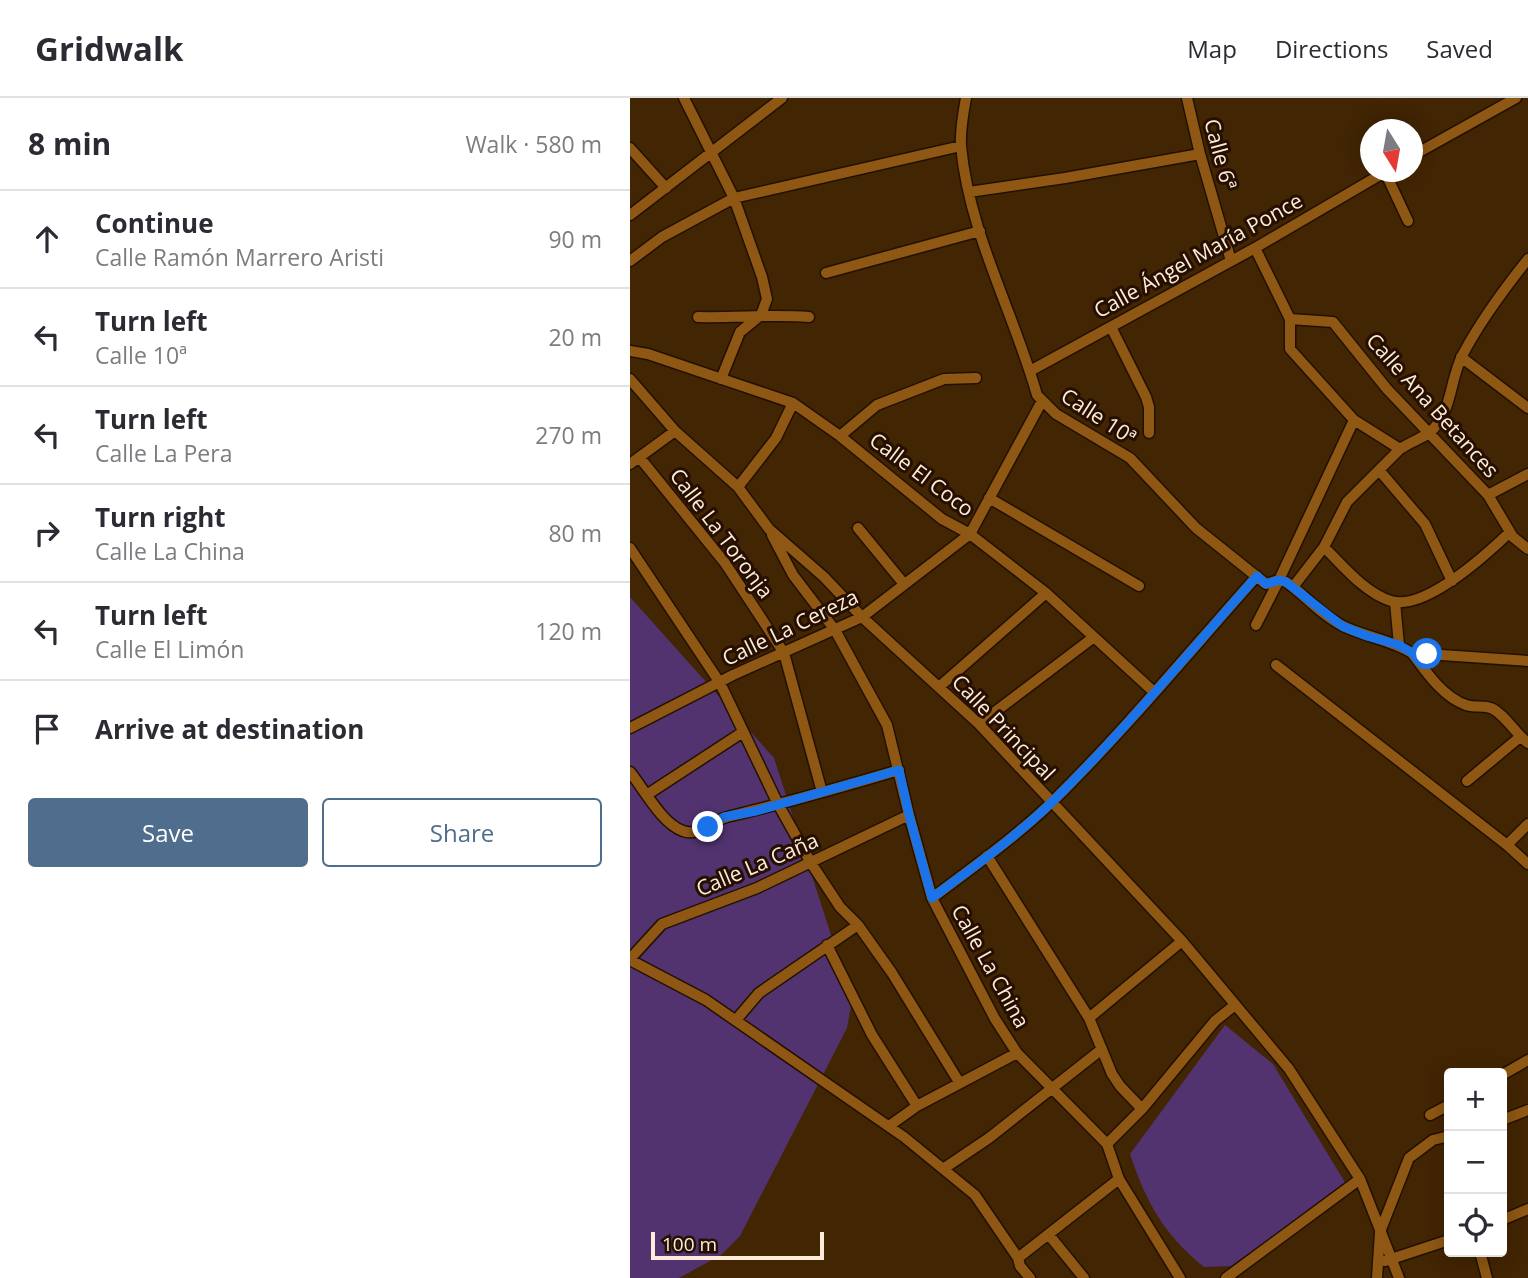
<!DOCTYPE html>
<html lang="en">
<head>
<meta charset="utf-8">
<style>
	:root { --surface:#fff; --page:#f7f7f7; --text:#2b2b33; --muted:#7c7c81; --line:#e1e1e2; --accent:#4f6d8c }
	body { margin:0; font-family:"Open Sans",sans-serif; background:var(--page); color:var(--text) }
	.controls { position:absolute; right:21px; bottom:21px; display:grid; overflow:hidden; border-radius:7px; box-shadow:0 4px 18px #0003 }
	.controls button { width:63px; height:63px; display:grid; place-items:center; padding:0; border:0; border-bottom:2px solid var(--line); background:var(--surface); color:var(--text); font:35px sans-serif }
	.compass { position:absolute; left:730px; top:21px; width:63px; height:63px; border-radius:50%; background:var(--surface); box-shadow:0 4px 18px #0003; rotate:169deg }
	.scale { position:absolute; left:21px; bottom:18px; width:173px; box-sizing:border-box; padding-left:7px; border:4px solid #feebd9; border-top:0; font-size:19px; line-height:24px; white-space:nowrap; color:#feebd9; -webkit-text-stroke:5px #250f00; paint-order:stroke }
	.stop { position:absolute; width:21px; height:21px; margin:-16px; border:5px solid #1a73e8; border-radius:50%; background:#fff }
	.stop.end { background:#1a73e8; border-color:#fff; box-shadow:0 2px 7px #0008 }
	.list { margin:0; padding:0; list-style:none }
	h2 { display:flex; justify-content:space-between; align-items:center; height:91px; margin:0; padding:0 28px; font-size:30px }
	h2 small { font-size:23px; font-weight:400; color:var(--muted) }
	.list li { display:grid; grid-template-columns:46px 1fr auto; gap:21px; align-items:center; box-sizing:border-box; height:98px; padding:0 28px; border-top:2px solid var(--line) }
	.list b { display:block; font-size:26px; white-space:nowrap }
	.list p { margin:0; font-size:23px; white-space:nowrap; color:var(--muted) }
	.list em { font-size:23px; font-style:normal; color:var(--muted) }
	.actions { display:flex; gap:14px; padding:21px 28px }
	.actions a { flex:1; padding:16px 0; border:2px solid var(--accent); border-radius:7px; text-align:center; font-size:24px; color:var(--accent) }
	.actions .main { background:var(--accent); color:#fff }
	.icon { flex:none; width:38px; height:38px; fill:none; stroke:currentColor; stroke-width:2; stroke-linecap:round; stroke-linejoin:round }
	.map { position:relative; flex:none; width:898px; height:1180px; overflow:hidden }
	header { display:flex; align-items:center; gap:42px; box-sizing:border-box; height:98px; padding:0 35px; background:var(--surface); border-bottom:2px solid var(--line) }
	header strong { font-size:33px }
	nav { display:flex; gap:38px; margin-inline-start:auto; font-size:24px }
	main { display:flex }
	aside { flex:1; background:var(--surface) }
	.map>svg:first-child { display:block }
	.green { fill:#523370 }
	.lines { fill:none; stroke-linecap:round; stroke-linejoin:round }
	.minor-casing { stroke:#221101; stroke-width:13 }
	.minor { stroke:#8e5713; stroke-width:10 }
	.route { stroke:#1a73e8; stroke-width:9 }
	.labels { text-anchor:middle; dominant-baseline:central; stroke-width:6; stroke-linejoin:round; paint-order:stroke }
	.street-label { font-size:21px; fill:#feebd9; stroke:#250f00 }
</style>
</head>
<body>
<header>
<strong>Gridwalk</strong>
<nav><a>Map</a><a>Directions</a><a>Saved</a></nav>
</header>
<main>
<aside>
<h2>8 min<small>Walk · 580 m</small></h2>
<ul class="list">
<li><svg class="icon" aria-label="ahead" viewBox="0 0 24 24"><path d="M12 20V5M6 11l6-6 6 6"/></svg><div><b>Continue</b><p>Calle Ramón Marrero Aristi</p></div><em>90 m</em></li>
<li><svg class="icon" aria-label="left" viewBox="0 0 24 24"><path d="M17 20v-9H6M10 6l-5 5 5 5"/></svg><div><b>Turn left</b><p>Calle 10ª</p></div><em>20 m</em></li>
<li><svg class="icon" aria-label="left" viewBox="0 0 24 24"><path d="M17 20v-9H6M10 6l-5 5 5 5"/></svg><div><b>Turn left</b><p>Calle La Pera</p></div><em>270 m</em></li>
<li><svg class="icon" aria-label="right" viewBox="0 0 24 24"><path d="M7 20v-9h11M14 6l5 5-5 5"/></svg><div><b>Turn right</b><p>Calle La China</p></div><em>80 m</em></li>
<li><svg class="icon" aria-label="left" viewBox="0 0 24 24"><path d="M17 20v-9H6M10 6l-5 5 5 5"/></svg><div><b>Turn left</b><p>Calle El Limón</p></div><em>120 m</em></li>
<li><svg class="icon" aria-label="arrive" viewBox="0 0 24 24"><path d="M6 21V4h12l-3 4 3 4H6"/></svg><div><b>Arrive at destination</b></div></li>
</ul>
<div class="actions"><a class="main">Save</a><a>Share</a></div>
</aside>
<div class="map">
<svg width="898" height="1180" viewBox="0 0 898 1180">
	<rect width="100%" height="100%" fill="#422503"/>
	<!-- green -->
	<path class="green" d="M 0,499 L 144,660 L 222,902 L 217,930 L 110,1138 L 91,1157 L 49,1180 L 0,1180 Z
		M 595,927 L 643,966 L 716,1086 L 601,1168 L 574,1169 C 534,1137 516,1104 500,1056 Z"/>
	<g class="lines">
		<defs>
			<path id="minor" d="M 54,0 L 104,100 L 132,179 L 137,201 L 131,217 L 110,234 L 91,281
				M 336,0 C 333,16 330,32 331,48 C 339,135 384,215 407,297 L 426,316 L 500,360 L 566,430 L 636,486 L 649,482 L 724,322
				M 557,0 L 570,56 L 601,163
				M 0,50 L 36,90
				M 782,58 L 886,0
				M 755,74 L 778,123
				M 339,94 L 435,80 L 570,56
				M 0,117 L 152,0
				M 625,150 L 660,221 L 660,251 L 724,322 L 770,351 C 779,345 790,341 799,335 C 823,315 819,282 833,256 C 851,222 874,191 898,161
				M 0,163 L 32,139 L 104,100 L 331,48
				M 196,175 L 350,133
				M 68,219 C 106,220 142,216 179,219
				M 660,221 L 703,224 L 757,291 L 858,397 L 883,439 L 898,451
				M 481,229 L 516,299 L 519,309 L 519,335
				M 0,253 L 18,256 L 163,305 L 210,338 L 312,421 L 340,436 L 416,495 L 524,594
				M 831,259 L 898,310
				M 400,273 L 625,150 L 755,74
				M 0,281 L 45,333 L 108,389 L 139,431 L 194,479 L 232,519 L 349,626 L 552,843 L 659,971 L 730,1081 L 769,1180
				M 210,338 L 247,307 L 314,281 L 346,280
				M 10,360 L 95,465 L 154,555 L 192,694
				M 0,366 L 45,333
				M 749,372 L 795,426 L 822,483
				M 108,389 L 146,340 L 163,305
				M 858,397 L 898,376
				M 359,400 L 509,488
				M 228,430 L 274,486
				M 142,437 L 163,477 L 205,532 L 257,627 L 279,717 L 302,800 L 365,921 L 387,955 L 477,1046 L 489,1081 L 550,1180
				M 694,449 C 713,468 735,495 761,503 C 795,513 857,456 880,434
				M 0,450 L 90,585 L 148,706 L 181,765 L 210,809 L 228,827 L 262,875 L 329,984
				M 663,489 C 679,502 696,520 715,529 C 737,539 761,542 782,555 L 898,563
				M 765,504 L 769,547
				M 626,527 L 649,482 L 656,484 L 663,489 L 694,449 L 717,404 L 770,351
				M 782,555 C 796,574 813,599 836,607 C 845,610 855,607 863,611 C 876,618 886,636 898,645
				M 646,567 L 877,747 L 898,766
				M 309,589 L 416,495
				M 349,626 L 464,539
				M 0,630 L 103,577 L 232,519 L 340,436 L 412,303
				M 0,674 C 14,691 32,726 53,733 C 69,739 83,722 97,719 C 155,705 212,689 269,672
				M 837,683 L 890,639
				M 18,696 L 113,634
				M 877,747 L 898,726
				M 357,758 L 459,920 L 482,976 L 490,988 L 512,1011
				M 302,800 C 343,769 386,739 423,703 C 495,632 560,553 627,478
				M 197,847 L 242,937 L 287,1008
				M 0,861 L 32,826 L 127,790 L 279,717
				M 0,862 L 76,902 L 274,1039 L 345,1097 L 388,1160 L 390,1168 L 400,1180
				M 459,920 L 552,843
				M 106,922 L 129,895 L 228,827
				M 872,977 L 898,962
				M 800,1017 L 819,1007
				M 872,1022 L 898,1012
				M 259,1028 L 287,1008 L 387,955
				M 477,1046 L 512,1011 L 585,923 L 605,907
				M 313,1071 L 359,1040 L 472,951
				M 872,1122 L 898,1111
				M 419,1137 L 454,1180
				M 850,1154 L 857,1180
				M 388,1160 L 489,1081
				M 755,1163 L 819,1142
				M 596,1180 L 730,1081
				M 747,1180 L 750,1134 L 779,1060 L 803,1042 L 819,1038"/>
		</defs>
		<!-- minor casing -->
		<use href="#minor" class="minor-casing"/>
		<!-- minor -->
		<use href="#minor" class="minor"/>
	</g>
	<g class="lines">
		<!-- route -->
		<path class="route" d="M 78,729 L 94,719 L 126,713 L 269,672 L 279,717 L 302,800 C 343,769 386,739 423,703 C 495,632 560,553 627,478 L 636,486 L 649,482 L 656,484 L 712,528 L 737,538 L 769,547 L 782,555 L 797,556"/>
	</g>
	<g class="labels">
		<!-- street labels -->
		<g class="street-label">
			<text transform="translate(591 56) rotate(75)">Calle 6ª</text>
			<text transform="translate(568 157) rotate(-29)">Calle Ángel María Ponce</text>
			<text transform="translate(803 307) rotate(48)">Calle Ana Betances</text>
			<text transform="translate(469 318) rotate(33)">Calle 10ª</text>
			<text transform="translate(292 376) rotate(37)">Calle El Coco</text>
			<text transform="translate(92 435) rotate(53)">Calle La Toronja</text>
			<text transform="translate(160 529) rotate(-26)">Calle La Cereza</text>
			<text transform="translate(374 629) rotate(46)">Calle Principal</text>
			<text transform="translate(127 766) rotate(-23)">Calle La Caña</text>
			<text transform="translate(361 868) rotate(61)">Calle La China</text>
		</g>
	</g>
</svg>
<div class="controls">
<button>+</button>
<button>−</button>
<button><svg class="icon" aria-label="locate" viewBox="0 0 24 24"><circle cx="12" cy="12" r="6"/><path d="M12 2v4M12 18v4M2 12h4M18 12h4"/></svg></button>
</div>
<svg class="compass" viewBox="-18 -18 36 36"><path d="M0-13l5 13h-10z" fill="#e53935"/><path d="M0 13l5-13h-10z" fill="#7c7c81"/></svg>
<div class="scale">100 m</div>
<div class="stop" style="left:797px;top:556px"></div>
<div class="stop end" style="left:78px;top:729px"></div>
</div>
</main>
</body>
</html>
